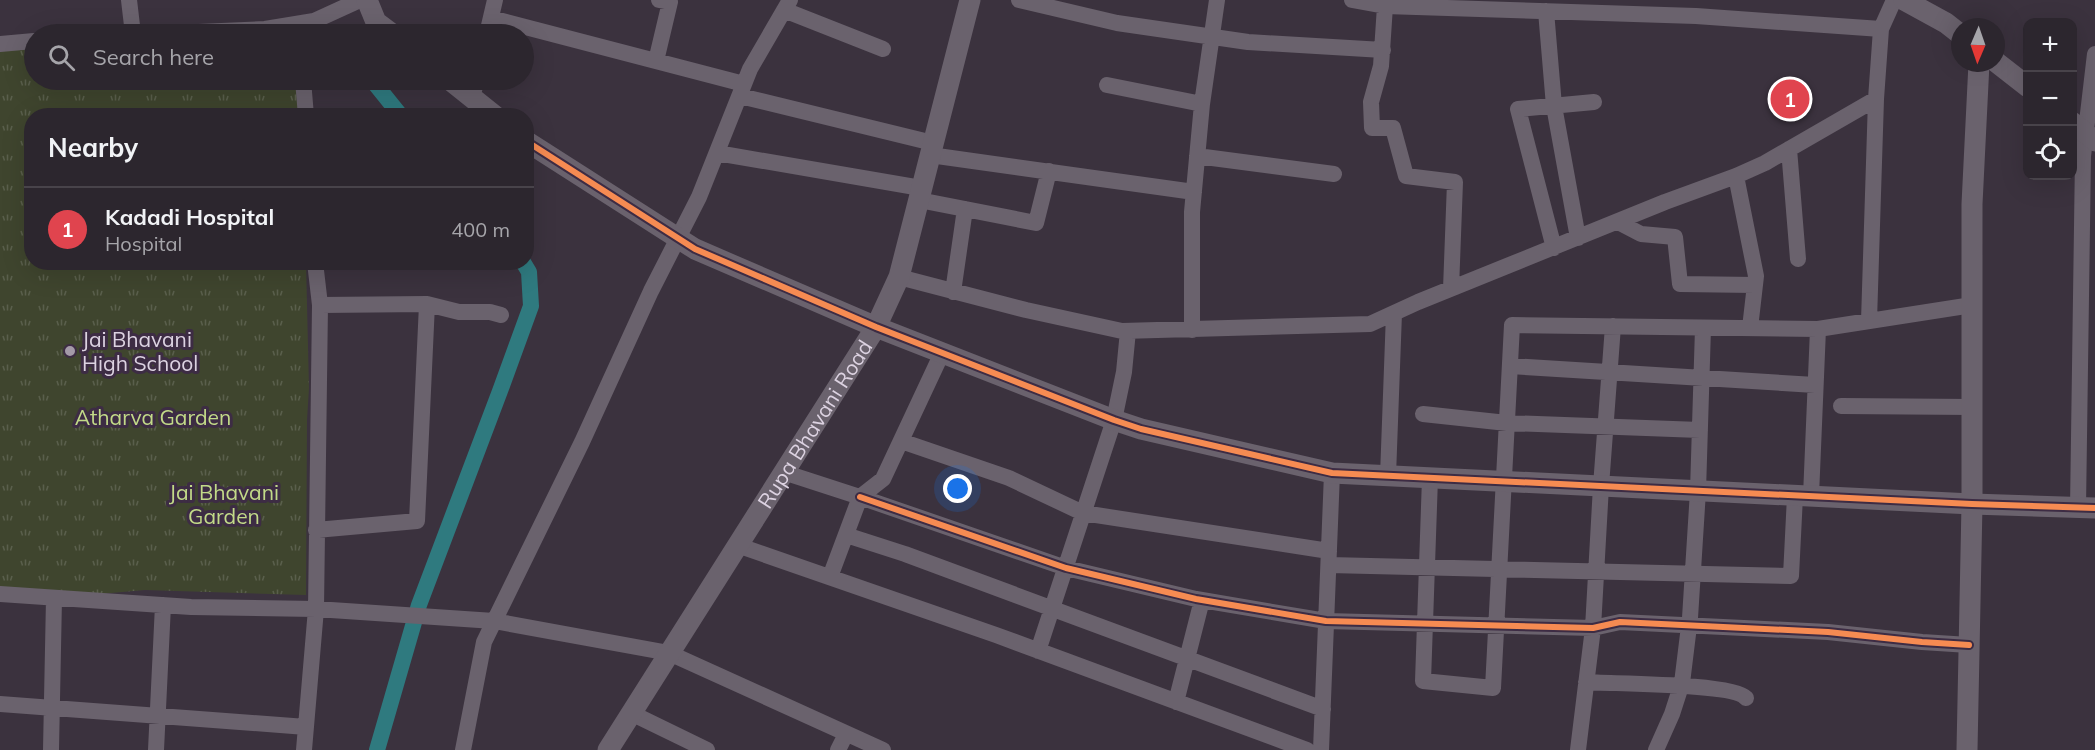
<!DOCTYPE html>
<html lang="en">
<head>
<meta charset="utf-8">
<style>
	:root { --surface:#2c262e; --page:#342e36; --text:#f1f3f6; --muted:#a6a5aa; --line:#48434a; --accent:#a49aa8 }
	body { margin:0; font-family:Mulish,sans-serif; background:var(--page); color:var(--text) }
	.controls { position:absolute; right:18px; top:18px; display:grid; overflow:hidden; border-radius:12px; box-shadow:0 6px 24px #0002 }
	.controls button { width:54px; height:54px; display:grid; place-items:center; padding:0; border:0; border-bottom:2px solid var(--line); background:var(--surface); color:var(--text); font:30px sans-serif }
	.compass { position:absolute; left:1951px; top:18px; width:54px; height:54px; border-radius:50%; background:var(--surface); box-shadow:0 6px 24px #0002; rotate:182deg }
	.you { position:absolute; left:958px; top:489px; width:21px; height:21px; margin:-15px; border:4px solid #fff; border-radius:50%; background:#1a73e8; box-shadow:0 0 0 9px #1a73e833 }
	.badge { display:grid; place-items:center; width:39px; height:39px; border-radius:50%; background:var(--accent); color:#fff; font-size:20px; font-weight:700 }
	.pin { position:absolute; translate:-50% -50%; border:3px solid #fff; box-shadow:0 2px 6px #0006 }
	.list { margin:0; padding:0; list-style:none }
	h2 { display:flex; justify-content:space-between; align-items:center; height:78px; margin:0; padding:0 24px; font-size:26px }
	h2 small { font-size:20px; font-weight:400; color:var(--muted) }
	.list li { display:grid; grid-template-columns:39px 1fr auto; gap:18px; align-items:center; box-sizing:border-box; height:84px; padding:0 24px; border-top:2px solid var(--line) }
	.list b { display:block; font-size:22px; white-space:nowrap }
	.list p { margin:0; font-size:20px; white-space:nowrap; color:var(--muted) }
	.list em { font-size:20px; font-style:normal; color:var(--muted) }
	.icon { flex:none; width:33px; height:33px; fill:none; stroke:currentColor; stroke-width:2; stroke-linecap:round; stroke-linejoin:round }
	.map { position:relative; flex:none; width:2095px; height:750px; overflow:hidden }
	.search { position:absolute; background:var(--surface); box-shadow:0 6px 24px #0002; left:24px; top:24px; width:510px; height:66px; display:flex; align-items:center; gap:15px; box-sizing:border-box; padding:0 21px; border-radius:33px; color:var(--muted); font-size:22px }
	.panel { position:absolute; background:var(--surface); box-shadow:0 6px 24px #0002; left:24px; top:108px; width:510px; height:162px; border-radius:24px }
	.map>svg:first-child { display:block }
	.park { fill:url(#park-tufts) }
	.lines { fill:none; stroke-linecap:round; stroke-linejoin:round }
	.canal { stroke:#2f7a7f; stroke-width:16 }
	.minor { stroke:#6a626d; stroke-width:16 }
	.tertiary { stroke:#6a626d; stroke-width:21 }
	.cycleway-casing { stroke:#3d2c44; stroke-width:10 }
	.cycleway { stroke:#f68b52; stroke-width:6 }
	.poi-dot { fill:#a49aa8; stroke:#3d2c44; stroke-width:2 }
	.labels { text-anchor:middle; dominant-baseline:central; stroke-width:6; stroke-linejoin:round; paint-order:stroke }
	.poi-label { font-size:21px; fill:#dcd2e1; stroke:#3d2c44; text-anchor:start }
	.park-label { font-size:21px; fill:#c2da88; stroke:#3d2c44 }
	.street-label { font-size:21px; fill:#dcd2e1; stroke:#3d2c44 }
</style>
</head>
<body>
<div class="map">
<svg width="2095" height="750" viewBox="0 0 2095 750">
	<defs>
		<pattern id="park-tufts" width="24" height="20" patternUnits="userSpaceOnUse" patternTransform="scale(1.5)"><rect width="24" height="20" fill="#3f452e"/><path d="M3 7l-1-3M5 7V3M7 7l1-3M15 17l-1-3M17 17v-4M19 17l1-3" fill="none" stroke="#5a5f4c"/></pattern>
	</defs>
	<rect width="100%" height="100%" fill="#3b323e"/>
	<!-- park -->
	<path class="park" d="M 34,37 L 34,80 L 301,80 L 302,115 L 32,116 L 32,262 L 306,263 L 309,388 L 307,420 L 306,595 L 145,590 L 54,598 L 0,597 L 0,39 Z"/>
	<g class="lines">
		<!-- canal -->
		<path class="canal" d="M 335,33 L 336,34
			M 372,80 L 401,116
			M 377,750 L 419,605 L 500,391 L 531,306 L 529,272 L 523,262"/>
		<!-- minor -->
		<path class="minor" d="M 129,0 L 133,34
			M 1019,0 L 1117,23 L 1248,42 L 1383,50
			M 1352,0 L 1385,6 L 1696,16 L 1881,29
			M 1385,6 L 1381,66 L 1371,102 L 1372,128 L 1393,128 L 1406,176 L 1455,182 L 1451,289
			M 784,10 L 883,49
			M 1546,11 L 1554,106 L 1578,238
			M 491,18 L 744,84
			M 152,34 L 265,29 L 314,21 L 360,0
			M 487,34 L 495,0
			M 0,44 L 34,41
			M 656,61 L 670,2 L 659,0
			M 303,80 L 306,116
			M 1107,85 L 1202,104
			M 740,96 L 933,143
			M 472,97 L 477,80
			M 1789,149 L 1798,259
			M 717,153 L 921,188
			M 930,155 L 1194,192
			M 1197,156 L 1334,174
			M 1736,176 L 1756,276 L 1750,328
			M 919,200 L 1036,223 L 1049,171
			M 1618,222 L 1641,234 L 1675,237 L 1680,284 L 1755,285
			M 1554,248 L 1518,109 L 1594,102
			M 899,277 L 1026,310 L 1122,331 L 1370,324 L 1418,302 L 1665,202 L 1736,176 L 1765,163 L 1876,99
			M 953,292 L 965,209
			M 427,304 L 459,312 L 490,312 L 501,315
			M 1869,321 L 1876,99 L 1881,29 L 1894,0
			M 1192,330 L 1192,212 L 1202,104 L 1217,0
			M 1510,366 L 1815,385
			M 1841,406 L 1972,407
			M 1423,414 L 1507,423 L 1700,430
			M 901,441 L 1009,478 L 1083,513 L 1329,551
			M 783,472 L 860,497 L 830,577
			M 1388,476 L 1394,313
			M 1430,478 L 1423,681 L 1493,688 L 1512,325 L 1818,329 L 1972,305
			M 1811,496 L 1818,329
			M 860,497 L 1066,568 L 1196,599 L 1326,621 L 1593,628 L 1620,622 L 1828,632 L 1922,642 L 1969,645
			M 860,497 L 883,479 L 942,353
			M 2078,508 L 2083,156 L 2095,54
			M 316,530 L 417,521 L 427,304 L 320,305
			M 846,535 L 905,554 L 1323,709
			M 737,545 L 996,635 L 1307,750
			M 1329,565 L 1791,576 L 1795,496
			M 0,594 L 191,607 L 316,609 L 494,621 L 669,653 L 883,750
			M 1038,651 L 1114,420 L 1124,372 L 1128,331
			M 1586,682 C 1612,684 1733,683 1746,698
			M 1176,702 L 1202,600
			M 0,704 L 306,727
			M 631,713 L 707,750
			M 51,750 L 54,598
			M 156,750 L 163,605
			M 304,750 L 316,609 L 320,305 L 315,262
			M 463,750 L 484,642 L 582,442 L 651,291 L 699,197 L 750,69 L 790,0
			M 838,750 L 846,734
			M 1321,750 L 1332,473
			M 1578,750 L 1593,628 L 1601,486 L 1613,326
			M 1656,750 L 1672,714 L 1682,683 L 1690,618 L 1698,491 L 1703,328"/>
		<!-- tertiary -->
		<g class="tertiary">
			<path d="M 367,0 L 376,22 L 392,34"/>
			<path d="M 1904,0 L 1946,23 L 1960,34"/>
			<path d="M 1996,62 L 2028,87"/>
			<path d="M 450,80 L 495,116"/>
			<path d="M 2072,122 L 2095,141"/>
			<path d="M 526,141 L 695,249 L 876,327 L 1114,420 L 1141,429 L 1332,473 L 1972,504 L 2095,508"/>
			<path id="s1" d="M 608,750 L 876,327 L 899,277 L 970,0"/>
			<path d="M 1967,750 L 1972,504 L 1972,204 L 1979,63"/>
		</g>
		<defs>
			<path id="cycleway" d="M 526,141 L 695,249 L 876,327 L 1114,420 L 1141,429 L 1332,473 L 1972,504 L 2095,508
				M 860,497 L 1066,568 L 1196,599 L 1326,621 L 1593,628 L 1620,622 L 1828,632 L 1922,642 L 1969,645"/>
		</defs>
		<!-- cycleway casing -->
		<use href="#cycleway" class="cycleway-casing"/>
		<!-- cycleway -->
		<use href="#cycleway" class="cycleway"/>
	</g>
	<!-- markers -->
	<circle class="poi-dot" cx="70" cy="351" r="6"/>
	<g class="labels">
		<!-- poi labels -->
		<g class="poi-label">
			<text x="82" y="339">Jai Bhavani<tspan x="82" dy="24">High School</tspan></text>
		</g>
		<!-- park labels -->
		<g class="park-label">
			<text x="153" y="417">Atharva Garden</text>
			<text x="224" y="492">Jai Bhavani<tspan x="224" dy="24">Garden</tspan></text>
		</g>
		<!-- street labels -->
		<g class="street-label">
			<text stroke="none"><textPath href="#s1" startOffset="386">Rupa Bhavani Road</textPath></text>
		</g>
	</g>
</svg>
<div class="controls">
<button>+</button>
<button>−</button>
<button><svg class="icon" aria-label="locate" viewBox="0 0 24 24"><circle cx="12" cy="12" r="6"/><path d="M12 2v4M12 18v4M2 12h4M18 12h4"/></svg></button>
</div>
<svg class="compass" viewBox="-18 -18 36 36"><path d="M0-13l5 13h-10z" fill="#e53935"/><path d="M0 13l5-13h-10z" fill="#a6a5aa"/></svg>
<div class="you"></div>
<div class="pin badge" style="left:1790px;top:99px;background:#e0444e">1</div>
<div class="search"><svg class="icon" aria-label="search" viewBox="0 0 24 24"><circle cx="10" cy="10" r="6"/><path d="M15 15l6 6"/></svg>Search here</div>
<section class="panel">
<h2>Nearby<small></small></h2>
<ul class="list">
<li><span class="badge" style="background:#e0444e">1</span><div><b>Kadadi Hospital</b><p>Hospital</p></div><em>400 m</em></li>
</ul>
</section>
</div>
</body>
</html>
